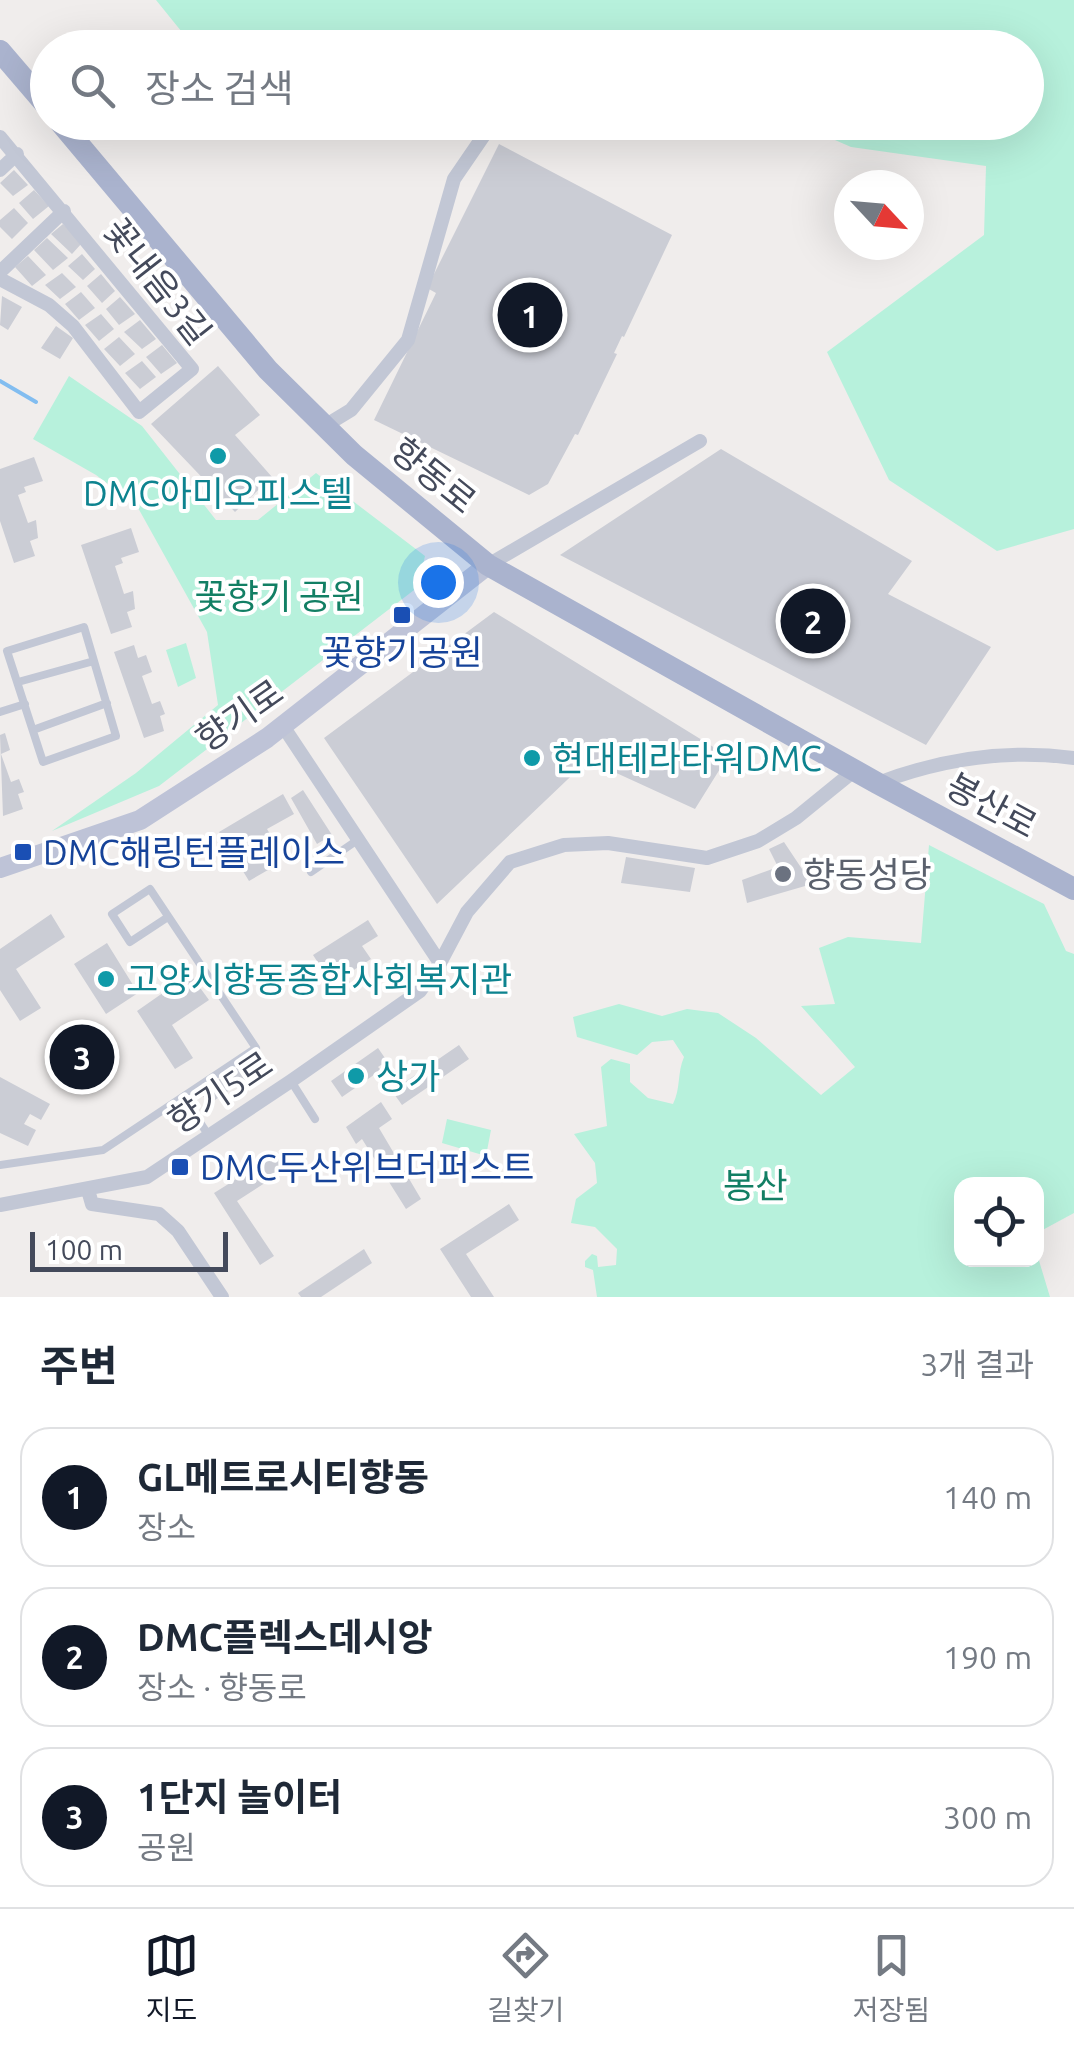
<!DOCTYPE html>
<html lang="ko">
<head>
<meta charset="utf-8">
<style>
	:root { --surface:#fff; --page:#f6f6f7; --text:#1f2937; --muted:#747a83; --line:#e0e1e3; --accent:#111827 }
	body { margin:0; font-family:Ubuntu,"Noto Sans KR",sans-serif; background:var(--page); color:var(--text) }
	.controls { position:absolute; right:30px; bottom:30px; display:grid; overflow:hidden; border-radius:20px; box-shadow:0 10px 40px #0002 }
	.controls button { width:90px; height:90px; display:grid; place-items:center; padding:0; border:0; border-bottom:2px solid var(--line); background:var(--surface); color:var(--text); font:50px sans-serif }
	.compass { position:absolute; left:834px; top:170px; width:90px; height:90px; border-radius:50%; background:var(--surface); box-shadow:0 10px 40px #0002; rotate:116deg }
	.scale { position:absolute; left:30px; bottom:25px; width:198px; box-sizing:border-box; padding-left:10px; border:5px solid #444a5b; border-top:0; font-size:28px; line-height:35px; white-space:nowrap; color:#444a5b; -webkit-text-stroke:8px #fff; paint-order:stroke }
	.you { position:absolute; left:438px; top:582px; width:35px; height:35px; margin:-25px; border:8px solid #fff; border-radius:50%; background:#1a73e8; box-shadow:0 0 0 15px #1a73e833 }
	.badge { display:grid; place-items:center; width:65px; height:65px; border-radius:50%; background:var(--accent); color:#fff; font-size:32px; font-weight:700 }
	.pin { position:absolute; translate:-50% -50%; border:5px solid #fff; box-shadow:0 2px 10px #0006 }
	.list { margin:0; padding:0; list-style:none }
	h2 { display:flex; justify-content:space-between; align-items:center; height:130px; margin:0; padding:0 40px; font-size:42px }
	h2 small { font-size:32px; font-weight:400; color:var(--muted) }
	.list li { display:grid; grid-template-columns:65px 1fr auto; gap:30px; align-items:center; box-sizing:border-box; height:140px; margin:0 20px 20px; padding:0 20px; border:2px solid var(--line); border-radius:30px }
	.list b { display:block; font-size:38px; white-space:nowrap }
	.list p { margin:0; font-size:32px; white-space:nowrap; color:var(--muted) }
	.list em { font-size:32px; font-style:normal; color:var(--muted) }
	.icon { flex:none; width:55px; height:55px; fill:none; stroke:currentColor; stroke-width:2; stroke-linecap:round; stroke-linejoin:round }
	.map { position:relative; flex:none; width:1074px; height:1297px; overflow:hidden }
	.search { position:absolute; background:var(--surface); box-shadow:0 10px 40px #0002; left:30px; right:30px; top:30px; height:110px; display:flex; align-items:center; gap:25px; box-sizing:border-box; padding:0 35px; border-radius:55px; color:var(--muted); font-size:38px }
	.sheet { height:610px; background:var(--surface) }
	nav { display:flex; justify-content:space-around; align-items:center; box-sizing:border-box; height:140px; border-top:2px solid var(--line); background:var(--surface); font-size:28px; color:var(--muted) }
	nav a { display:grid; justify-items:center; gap:5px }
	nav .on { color:var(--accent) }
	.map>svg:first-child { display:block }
	.green { fill:#b7f1dc }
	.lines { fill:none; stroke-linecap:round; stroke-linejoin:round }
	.stream { stroke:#82bdf0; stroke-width:4 }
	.building { fill:#cbcdd5 }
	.service { stroke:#c2c7d5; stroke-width:8 }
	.minor { stroke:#c2c7d5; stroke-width:14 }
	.secondary { stroke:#bec3d7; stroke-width:20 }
	.primary { stroke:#aab3ce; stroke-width:22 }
	.culture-dot { fill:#0f9aa8; stroke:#fff; stroke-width:4 }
	.transit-dot { fill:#1a4fb4; stroke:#fff; stroke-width:4 }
	.worship-dot { fill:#6b7280; stroke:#fff; stroke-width:4 }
	.labels { text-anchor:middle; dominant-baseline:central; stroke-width:8; stroke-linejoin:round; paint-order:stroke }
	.street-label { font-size:35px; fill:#444a5b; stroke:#fff }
	.culture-label { font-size:35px; fill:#0d838f; stroke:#fff; text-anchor:start }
	.park-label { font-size:35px; fill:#127f64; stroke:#fff }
	.transit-label { font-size:35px; fill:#164399; stroke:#fff; text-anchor:start }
	.worship-label { font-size:35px; fill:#5b616d; stroke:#fff; text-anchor:start }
</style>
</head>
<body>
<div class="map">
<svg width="1074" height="1297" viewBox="0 0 1074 1297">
	<rect width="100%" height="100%" fill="#f0edec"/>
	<!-- green -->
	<path class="green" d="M 156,0 L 1074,0 L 1074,529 L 997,551 L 889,480 L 827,352 L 984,235 L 986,166 L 851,147 L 796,123 L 1026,122 L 1026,48 L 586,48 L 559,38 L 548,47 L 433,48 L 419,34 L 361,47 L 194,47 Z
		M 69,376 L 142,426 L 216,520 L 258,520 L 316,473 L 425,556 L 418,587 L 159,786 L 52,831 L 136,773 L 218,705 L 207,632 L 137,506 L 96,475 L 33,439 Z
		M 186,643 L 196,678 L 178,687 L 166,650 Z
		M 929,845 L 1044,904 L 1066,951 L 1074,954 L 1074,1213 L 1037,1233 L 1036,1184 L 962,1184 L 962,1260 L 1036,1260 L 1037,1254 L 1050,1297 L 597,1297 L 593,1270 L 585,1267 L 585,1261 L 592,1254 L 597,1256 L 598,1267 L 616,1265 L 617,1249 L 595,1227 L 571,1223 L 576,1199 L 597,1183 L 595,1163 L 574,1134 L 607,1126 L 601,1067 L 611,1059 L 630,1064 L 630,1082 L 648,1098 L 673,1104 C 681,1088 677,1073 684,1057 L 673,1040 L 652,1042 L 637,1055 L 577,1037 L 573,1017 L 619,1004 L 662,1016 L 687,1009 L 718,1013 L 756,1038 L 821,1095 L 855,1067 L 801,1006 L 835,1004 L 819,948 L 848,937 L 921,943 Z
		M 447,1119 L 491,1130 L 486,1156 L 442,1143 Z"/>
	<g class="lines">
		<!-- stream -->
		<path class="stream" d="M 0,381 L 36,402"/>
	</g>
	<!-- building -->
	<path class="building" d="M 499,144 L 672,235 L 624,337 L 622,336 L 614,353 L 617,354 L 578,435 L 575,434 L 548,484 L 529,495 L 374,420 L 436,293 L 427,288 Z
		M 14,170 L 28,185 L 13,196 L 0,183 Z
		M 34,190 L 49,206 L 33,219 L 19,203 Z
		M 14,208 L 28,223 L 12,239 L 0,227 L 0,220 Z
		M 63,224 L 82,243 L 72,254 L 51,234 Z
		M 47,238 L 68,258 L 53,270 L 34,250 Z
		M 82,254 L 95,269 L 83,280 L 68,266 Z
		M 28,256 L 46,275 L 32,286 L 15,267 Z
		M 62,273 L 76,287 L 60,299 L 45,285 Z
		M 101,274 L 115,291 L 102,303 L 87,286 Z
		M 81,292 L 95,308 L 79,320 L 65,304 Z
		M 2,296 L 22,307 L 8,330 L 0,325 Z
		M 120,297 L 135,314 L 119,325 L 106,309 Z
		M 101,314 L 114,329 L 99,341 L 85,325 Z
		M 140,320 L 156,339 L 142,349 L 124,332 Z
		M 56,326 L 73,338 L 60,359 L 41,348 Z
		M 119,337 L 135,354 L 120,366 L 104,349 Z
		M 162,345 L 177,363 L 161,374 L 146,357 Z
		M 142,361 L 156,377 L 140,389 L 125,373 Z
		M 218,366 L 260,415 L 235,435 L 272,477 L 235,512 L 151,424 Z
		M 721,449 L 912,561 L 888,594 L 991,647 L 926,745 L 560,555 Z
		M 34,457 L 43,481 L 24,487 L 26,492 L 18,495 L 28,523 L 36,520 L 38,538 L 30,541 L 35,556 L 14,563 L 0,521 L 0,469 Z
		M 131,528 L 139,552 L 121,558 L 123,563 L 115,566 L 124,594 L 133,591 L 135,609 L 127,612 L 132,627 L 111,634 L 81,545 Z
		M 494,612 L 728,756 L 695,809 L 588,760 L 437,904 L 324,738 Z
		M 134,645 L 138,658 L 146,655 L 152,672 L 142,676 L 152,704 L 160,701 L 165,714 L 160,716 L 164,731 L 144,738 L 114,652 Z
		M 5,733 L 10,750 L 1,754 L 11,782 L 19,779 L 24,792 L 18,794 L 23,809 L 3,816 L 0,735 Z
		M 303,790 L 332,835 L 317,844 L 291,798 Z
		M 283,794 L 294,814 L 267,829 L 276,844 L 259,855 L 268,870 L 249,881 L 219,832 Z
		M 784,842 L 812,884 L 747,903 L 742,880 L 778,867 L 769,849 Z
		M 626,857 L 695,868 L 690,892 L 621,883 Z
		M 51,914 L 65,937 L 16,969 L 41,1008 L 20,1021 L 0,990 L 0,949 Z
		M 368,920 L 378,936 L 362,946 L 371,959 L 346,975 L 350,982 L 337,992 L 313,955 Z
		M 107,943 L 138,993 L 106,1014 L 74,964 Z
		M 190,974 L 209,1000 L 172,1025 L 193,1058 L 175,1069 L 137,1011 Z
		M 459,1045 L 469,1059 L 402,1105 L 392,1091 Z
		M 378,1048 L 387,1061 L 378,1067 L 381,1070 L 342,1097 L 331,1081 Z
		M 247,1061 L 255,1073 L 209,1104 L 200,1092 Z
		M 0,1077 L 50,1104 L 41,1120 L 30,1114 L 24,1124 L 36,1130 L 28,1146 L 0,1133 Z
		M 381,1102 L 392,1119 L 379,1128 L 421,1199 L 406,1209 L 362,1139 L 356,1144 L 346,1127 Z
		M 281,1151 L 291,1166 L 237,1201 L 274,1256 L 260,1265 L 214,1193 Z
		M 509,1204 L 519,1220 L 466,1254 L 494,1297 L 471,1297 L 440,1249 Z
		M 364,1249 L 372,1263 L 321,1297 L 301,1297 L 298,1293 Z"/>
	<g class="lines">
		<!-- service -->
		<path class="service" d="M 84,627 L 116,736 L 43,762 L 7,651 Z
			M 18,682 L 94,661
			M 0,712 L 25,704
			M 33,730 L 107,703
			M 311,872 L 359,839
			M 291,1081 L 315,1119
			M 183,1097 L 209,1136
			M 0,1165 L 103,1150 L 256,1048 L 150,889 L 112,914 L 130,942 L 168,917"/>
		<!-- minor -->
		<path class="minor" d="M 0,137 L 192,369 L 139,412 L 73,326 L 49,305 L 0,279
			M 0,170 L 17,154
			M 0,272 L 64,211
			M 323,427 L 351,410 L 408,340 L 454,179 L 493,122
			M 488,565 L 700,441
			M 283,726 L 440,963
			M 878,783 C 941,759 1007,749 1074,758
			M 88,1190 L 92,1204 L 159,1214 L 178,1231 L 222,1297
			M 0,1205 L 147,1177 L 291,1081 L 420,991 L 440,963 L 467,912 L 510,862 L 564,845 L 608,843 L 707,858 L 758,841 L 796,818 L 855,770"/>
		<!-- secondary -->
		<path class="secondary" d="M 0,868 L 140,820 L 267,738 L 488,565"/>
		<!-- primary -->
		<path class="primary" d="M 0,51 L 48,107
			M 60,122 L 268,370 L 354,455 L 488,565 L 877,783 L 1074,889"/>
	</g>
	<!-- markers -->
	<g class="culture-dot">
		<circle cx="218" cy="456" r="10"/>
		<circle cx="532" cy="758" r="10"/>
		<circle cx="106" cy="979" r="10"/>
		<circle cx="356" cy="1076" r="10"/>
	</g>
	<g class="transit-dot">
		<rect x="392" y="605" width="20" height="20" rx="5"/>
		<rect x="13" y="842" width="20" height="20" rx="5"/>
		<rect x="170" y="1157" width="20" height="20" rx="5"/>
	</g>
	<circle class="worship-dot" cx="783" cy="874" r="10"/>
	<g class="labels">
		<!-- street labels -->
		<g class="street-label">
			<text transform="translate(158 281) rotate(52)">꽃내음3길</text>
			<text transform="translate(434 475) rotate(39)">향동로</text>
			<text transform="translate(239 715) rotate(-35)">향기로</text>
			<text transform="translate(992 805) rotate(28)">봉산로</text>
			<text transform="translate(220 1092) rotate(-34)">향기5로</text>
		</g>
		<!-- culture labels -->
		<g class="culture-label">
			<text x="218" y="493" text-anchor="middle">DMC아미오피스텔</text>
			<text x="552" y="758">현대테라타워DMC</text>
			<text x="126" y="979">고양시향동종합사회복지관</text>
			<text x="376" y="1076">상가</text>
		</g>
		<!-- park labels -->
		<g class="park-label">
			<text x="279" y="596">꽃향기 공원</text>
			<text x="755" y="1185">봉산</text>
		</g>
		<!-- transit labels -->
		<g class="transit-label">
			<text x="402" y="652" text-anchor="middle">꽃향기공원</text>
			<text x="43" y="852">DMC해링턴플레이스</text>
			<text x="200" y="1167">DMC두산위브더퍼스트</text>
		</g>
		<!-- worship labels -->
		<g class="worship-label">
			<text x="803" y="874">향동성당</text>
		</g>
	</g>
</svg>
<div class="controls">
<button><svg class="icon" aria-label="locate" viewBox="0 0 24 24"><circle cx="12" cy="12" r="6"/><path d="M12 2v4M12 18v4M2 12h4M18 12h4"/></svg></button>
</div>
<svg class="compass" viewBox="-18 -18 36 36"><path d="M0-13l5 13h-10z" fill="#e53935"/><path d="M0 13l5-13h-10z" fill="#747a83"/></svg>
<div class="scale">100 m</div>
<div class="you"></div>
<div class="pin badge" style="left:530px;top:315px">1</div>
<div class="pin badge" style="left:813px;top:621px">2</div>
<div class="pin badge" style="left:82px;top:1057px">3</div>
<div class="search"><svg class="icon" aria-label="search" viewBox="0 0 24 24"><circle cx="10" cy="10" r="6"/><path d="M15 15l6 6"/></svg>장소 검색</div>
</div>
<section class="sheet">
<h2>주변<small>3개 결과</small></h2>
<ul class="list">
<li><span class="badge">1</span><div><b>GL메트로시티향동</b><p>장소</p></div><em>140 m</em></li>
<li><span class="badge">2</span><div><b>DMC플렉스데시앙</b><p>장소 · 향동로</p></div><em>190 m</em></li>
<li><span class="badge">3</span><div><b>1단지 놀이터</b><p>공원</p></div><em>300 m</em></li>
</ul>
</section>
<nav>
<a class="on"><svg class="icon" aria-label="map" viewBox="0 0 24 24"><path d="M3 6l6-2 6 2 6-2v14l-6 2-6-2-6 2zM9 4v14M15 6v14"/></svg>지도</a>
<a><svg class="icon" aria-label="directions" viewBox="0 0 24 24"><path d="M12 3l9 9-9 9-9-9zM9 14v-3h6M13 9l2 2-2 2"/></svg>길찾기</a>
<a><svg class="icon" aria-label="saved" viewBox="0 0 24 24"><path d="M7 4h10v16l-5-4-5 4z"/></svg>저장됨</a>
</nav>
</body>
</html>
